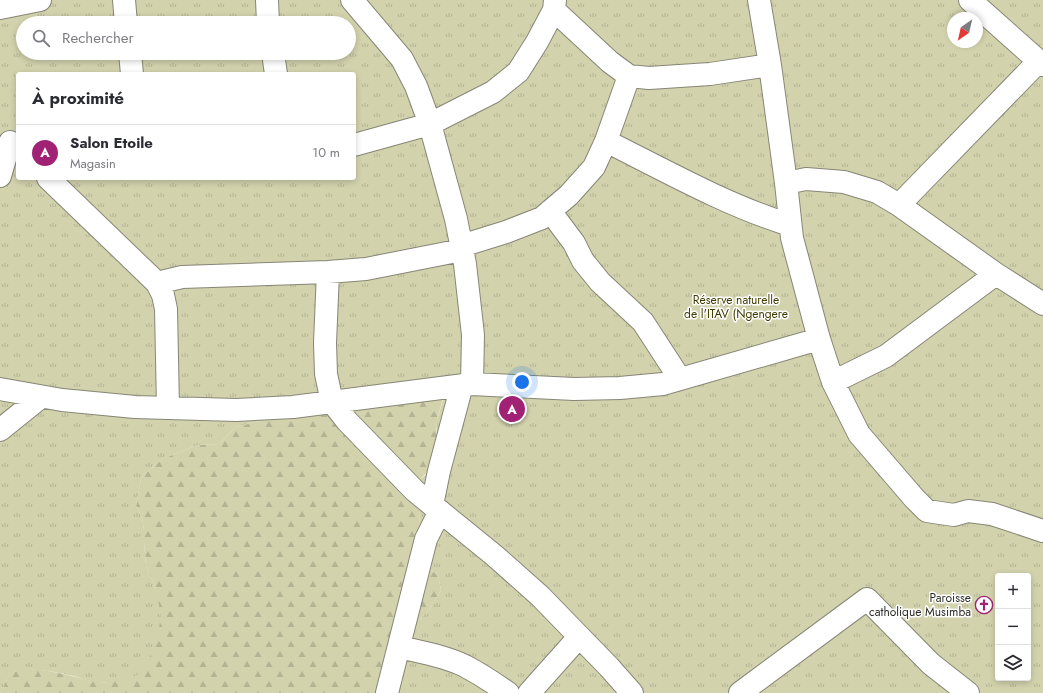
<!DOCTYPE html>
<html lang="fr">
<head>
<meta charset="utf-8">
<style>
	:root { --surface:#fff; --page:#f2f2f3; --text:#2b2b33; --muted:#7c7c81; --line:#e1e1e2; --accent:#a12275 }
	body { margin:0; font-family:Jost,sans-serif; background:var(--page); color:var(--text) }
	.controls { position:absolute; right:12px; bottom:12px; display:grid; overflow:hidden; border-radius:4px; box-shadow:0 2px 6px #0003 }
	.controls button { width:36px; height:36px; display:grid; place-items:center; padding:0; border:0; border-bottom:1px solid var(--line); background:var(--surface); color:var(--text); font:20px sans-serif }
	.compass { position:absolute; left:947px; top:12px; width:36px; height:36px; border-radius:50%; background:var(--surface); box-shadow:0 2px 6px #0003; rotate:214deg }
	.you { position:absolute; left:522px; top:382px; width:14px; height:14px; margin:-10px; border:3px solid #fff; border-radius:50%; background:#1a73e8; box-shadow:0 0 0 6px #1a73e833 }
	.badge { display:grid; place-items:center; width:26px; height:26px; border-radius:50%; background:var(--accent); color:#fff; font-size:13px; font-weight:700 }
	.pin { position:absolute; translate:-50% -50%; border:2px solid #fff; box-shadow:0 1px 4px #0006 }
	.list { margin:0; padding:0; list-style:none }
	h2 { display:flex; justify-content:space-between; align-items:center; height:52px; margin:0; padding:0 16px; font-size:17px }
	h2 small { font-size:13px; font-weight:400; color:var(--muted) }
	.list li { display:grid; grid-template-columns:26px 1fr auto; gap:12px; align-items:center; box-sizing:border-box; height:56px; padding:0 16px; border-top:1px solid var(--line) }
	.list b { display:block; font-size:15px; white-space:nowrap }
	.list p { margin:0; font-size:13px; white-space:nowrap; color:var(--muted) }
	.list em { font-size:13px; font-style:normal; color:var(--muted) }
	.icon { flex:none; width:22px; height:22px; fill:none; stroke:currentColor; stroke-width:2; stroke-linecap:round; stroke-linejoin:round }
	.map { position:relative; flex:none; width:1043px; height:693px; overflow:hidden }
	.search { position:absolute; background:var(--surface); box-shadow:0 2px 6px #0003; left:16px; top:16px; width:340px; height:44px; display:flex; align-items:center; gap:10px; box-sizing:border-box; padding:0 14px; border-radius:22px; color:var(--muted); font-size:15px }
	.panel { position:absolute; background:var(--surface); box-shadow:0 2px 6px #0003; left:16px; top:72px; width:340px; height:108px; border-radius:4px }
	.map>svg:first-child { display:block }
	.forest { fill:url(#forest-firs) }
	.park { fill:url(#park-tufts); fill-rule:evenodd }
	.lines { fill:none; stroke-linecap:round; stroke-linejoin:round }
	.minor-casing { stroke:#878677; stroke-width:24 }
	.minor { stroke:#fff; stroke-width:22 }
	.labels { text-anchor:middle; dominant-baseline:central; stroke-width:3; stroke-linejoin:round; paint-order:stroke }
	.park-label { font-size:12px; fill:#3f3c00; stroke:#fff }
	.poi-label { font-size:12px; fill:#2c2c26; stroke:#fff; text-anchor:end }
</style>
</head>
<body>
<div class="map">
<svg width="1043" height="693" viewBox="0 0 1043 693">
	<defs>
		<pattern id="forest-firs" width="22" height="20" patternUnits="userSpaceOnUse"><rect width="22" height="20" fill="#d2d2ad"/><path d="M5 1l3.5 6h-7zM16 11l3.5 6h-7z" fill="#b4b495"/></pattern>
		<pattern id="park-tufts" width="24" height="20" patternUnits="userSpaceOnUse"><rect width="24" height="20" fill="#d2d2ad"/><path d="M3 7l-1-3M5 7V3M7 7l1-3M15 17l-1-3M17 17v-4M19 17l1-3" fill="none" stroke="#b4b495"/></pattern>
	</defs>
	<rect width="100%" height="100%" fill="#f7f7e6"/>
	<!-- forest -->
	<path class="forest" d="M 443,394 C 443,404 438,412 437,421 C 435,439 438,469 419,479 L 412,502 L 419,510 L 420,524 L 415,538 L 417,560 L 438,575 L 441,590 L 430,608 L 411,629 L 377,693 L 1,693 C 4,687 6,678 11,674 C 29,660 84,682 106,683 L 156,589 L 146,566 L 144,542 L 144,530 L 142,517 L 136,506 L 141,479 L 146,473 L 162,459 L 198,445 L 219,444 L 236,427 L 255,422 L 373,403 Z"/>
	<!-- park -->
	<path class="park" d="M 0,0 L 1043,0 L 1043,693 L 377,693 L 411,629 L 430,608 L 441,590 L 438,575 L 417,560 L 415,538 L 420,524 L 419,510 L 412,502 L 408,493 L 419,479 L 425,476 L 432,463 L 436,444 L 437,420 L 443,400 L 443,394 L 373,403 L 255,422 L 236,427 L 219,444 L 198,445 L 162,459 L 146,473 L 141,479 L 136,506 L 142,517 L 144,530 L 144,542 L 146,566 L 156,589 L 161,616 L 156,645 L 140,674 C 126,679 110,685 95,682 C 89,681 83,679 77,677 C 63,673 20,664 10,675 C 6,679 4,687 2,692 L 0,693 ZM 953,18 L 977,18 L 977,42 L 953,42 ZM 23,23 L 349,23 L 349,53 L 23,53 ZM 18,74 L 354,74 L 354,178 L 18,178 ZM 998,576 L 1028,576 L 1028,678 L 998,678 Z"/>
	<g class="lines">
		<defs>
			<path id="minor" d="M 124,0 L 126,23
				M 267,0 L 268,23
				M 352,0 L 402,59 L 416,86 L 430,124 L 456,219 L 465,264 L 473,335 L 472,384
				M 759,0 L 770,65 L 786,183 L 806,179 L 844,182 L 877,192 L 899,205 L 996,274 L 1043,304
				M 970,0 L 1043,65
				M 0,8 L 40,0
				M 554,10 L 610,62 L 629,76 L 649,78 L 710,74 L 770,65
				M 130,53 L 132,74
				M 273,53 L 276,74
				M 606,141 C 666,171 726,205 790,225
				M 354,145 L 430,124 L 493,92 L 518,72 L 537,42 L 554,10 L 555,0
				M 0,176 L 10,142
				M 48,178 L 157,283 L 163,295 L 166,309 L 168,408
				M 786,183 L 792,238 L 819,339 L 833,382 L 859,434 L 914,498 L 927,511 L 954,515 L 968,511 L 992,514 L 1043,531
				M 899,205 L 1038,62
				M 550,211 L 574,243 L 583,261 L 600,282 L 643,322 L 680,379
				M 461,246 L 506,232 L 542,218 L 569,195 L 594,167 L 606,141 L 629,76
				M 328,272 L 325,343 L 326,374 L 332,402 L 347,421 L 415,491 L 495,556 L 540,596 L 609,667 L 632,693
				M 157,283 L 182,277 L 328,272 L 366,269 L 462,250
				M 833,382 L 886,356 L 996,274
				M 0,389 L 62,400 L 135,407 L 236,410 L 293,407 L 472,384 L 574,389 L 620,388 L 663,384 L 819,339
				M 0,430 L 41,397
				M 432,505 L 439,471 L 462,385
				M 399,647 C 420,652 445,656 465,666 C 480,674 494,683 508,693
				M 387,693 L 426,539 L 440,511
				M 529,693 L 579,637
				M 740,693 L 867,599 L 931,664 L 968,693"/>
		</defs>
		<!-- minor casing -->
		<use href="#minor" class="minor-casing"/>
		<!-- minor -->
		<use href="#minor" class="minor"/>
	</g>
	<!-- icons -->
	<defs>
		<symbol id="church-ring" viewBox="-11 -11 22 22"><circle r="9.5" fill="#fff" stroke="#a12275" stroke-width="1.5"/><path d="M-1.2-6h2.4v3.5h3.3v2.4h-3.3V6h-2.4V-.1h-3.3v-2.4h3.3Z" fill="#a12275"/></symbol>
	</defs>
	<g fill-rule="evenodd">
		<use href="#church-ring" x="974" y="595" width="20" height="20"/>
	</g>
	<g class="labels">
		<!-- park labels -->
		<g class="park-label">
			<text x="736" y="300">Réserve naturelle<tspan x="736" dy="14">de l'ITAV (Ngengere</tspan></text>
		</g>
		<!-- poi labels -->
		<g class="poi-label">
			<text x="971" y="598">Paroisse<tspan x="971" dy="14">catholique Musimba</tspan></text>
		</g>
	</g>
</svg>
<div class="controls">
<button>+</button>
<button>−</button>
<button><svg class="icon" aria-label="layers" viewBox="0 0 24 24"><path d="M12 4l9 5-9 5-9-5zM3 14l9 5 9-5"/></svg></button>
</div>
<svg class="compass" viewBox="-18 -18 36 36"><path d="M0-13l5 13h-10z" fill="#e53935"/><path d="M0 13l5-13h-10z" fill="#7c7c81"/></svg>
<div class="you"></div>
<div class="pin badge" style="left:512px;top:409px">A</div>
<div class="search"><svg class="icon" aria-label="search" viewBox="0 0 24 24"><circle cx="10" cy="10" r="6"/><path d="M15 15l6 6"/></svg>Rechercher</div>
<section class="panel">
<h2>À proximité<small></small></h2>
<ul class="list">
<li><span class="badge">A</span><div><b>Salon Etoile</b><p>Magasin</p></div><em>10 m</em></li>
</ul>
</section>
</div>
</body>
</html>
